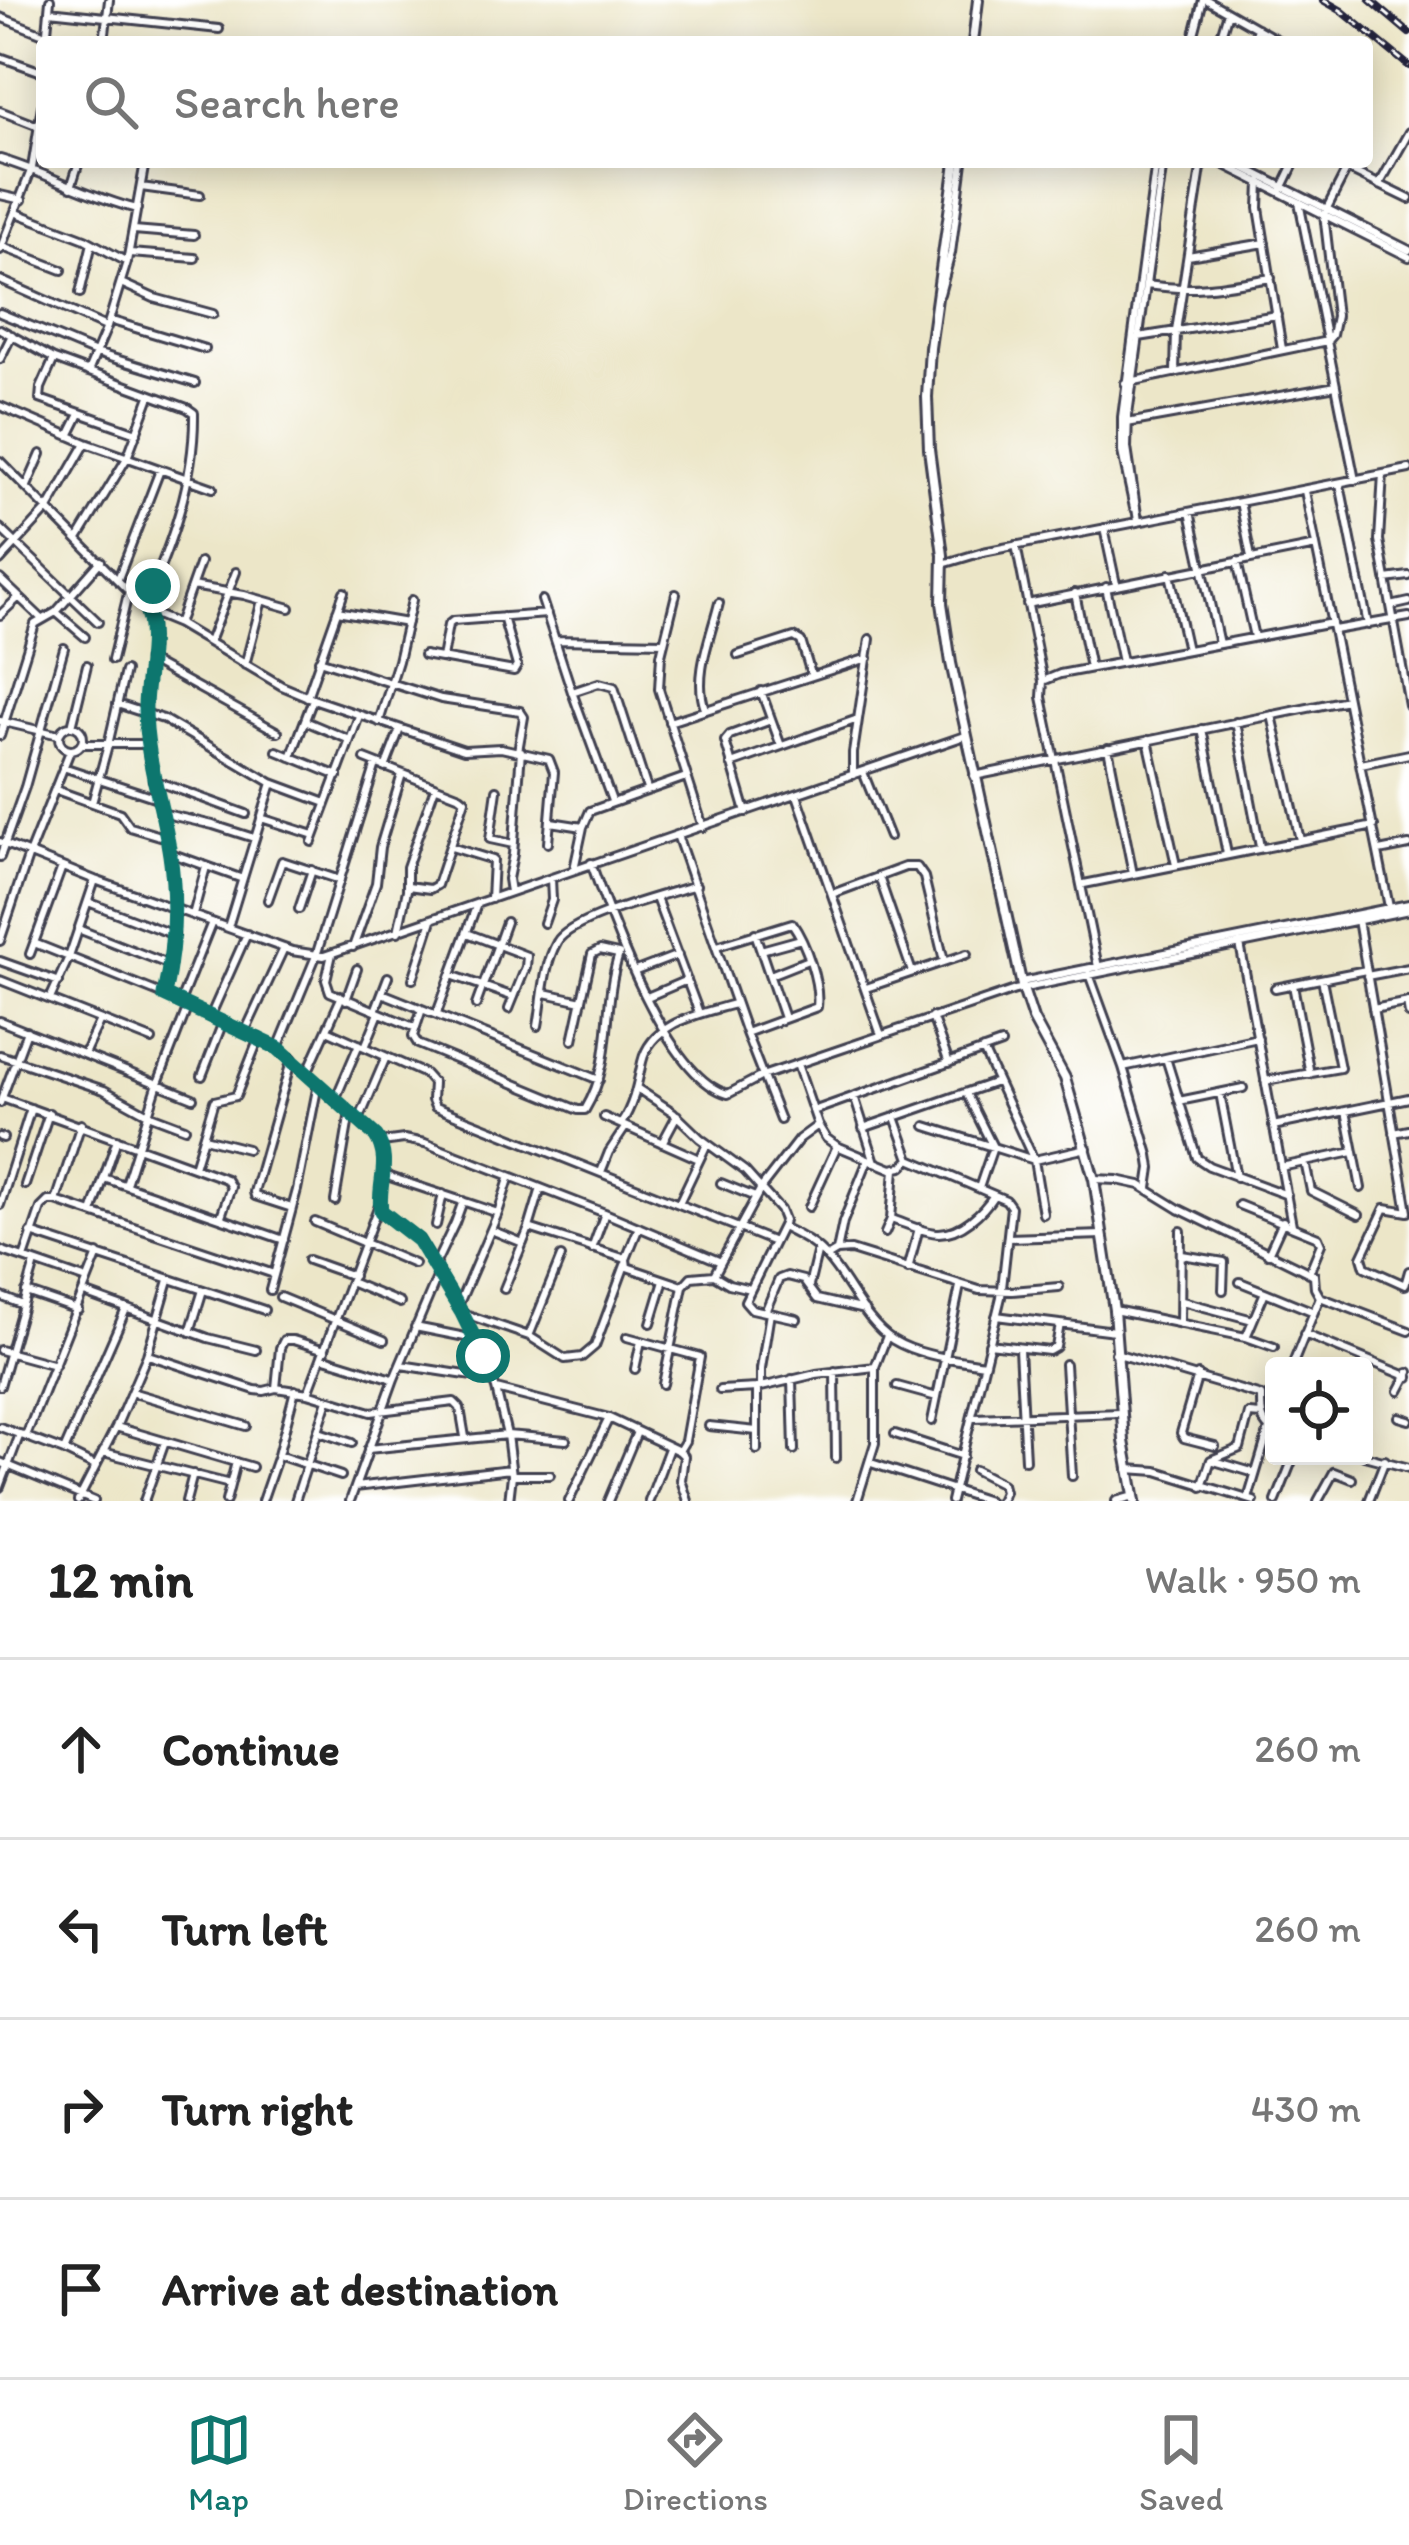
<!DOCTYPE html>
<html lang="en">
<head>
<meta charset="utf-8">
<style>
	:root { --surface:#fff; --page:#f2f2f2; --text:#222; --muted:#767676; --line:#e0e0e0; --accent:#0f766e }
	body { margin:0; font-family:Itim,sans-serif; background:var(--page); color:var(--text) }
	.controls { position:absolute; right:36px; bottom:36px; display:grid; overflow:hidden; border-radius:12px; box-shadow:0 6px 30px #0003 }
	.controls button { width:108px; height:108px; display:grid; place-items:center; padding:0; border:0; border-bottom:3px solid var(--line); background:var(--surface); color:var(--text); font:60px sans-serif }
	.stop { position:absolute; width:36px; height:36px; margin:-27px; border:9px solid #0f766e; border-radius:50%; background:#fff }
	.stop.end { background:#0f766e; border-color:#fff; box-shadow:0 3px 12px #0008 }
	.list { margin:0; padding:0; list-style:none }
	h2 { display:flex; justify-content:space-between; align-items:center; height:156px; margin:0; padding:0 48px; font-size:51px }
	h2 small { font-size:39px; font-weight:400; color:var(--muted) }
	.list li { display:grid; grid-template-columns:78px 1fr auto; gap:36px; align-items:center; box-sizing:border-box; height:180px; padding:0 48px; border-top:3px solid var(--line) }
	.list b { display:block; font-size:45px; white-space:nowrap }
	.list em { font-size:39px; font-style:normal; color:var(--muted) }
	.icon { flex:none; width:66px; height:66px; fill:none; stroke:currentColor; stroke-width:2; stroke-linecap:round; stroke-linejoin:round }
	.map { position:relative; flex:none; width:1409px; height:1501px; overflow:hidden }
	.search { position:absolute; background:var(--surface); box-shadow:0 6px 30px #0003; left:36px; right:36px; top:36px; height:132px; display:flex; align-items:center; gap:30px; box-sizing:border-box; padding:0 42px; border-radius:12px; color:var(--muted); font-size:45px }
	.sheet { height:876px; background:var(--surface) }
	nav { display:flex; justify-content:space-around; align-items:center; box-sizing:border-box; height:168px; border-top:3px solid var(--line); background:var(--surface); font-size:33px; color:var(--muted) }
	nav a { display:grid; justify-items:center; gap:6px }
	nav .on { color:var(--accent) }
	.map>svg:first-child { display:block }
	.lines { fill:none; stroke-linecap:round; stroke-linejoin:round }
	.minor-casing { stroke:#403f50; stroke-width:12 }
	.tertiary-casing { stroke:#403f50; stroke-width:14 }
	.minor { stroke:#fff; stroke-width:6 }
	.tertiary { stroke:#fff; stroke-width:8 }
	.rail-casing { stroke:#22223b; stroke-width:8 }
	.rail { stroke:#fff; stroke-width:3; stroke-dasharray:9; stroke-linecap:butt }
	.route { stroke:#0f766e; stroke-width:15 }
</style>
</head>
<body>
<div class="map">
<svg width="1409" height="1501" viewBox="0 0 1409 1501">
	<rect width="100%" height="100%" fill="#fff"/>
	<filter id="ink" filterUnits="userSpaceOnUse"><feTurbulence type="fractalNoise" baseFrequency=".00833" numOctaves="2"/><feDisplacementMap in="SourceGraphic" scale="24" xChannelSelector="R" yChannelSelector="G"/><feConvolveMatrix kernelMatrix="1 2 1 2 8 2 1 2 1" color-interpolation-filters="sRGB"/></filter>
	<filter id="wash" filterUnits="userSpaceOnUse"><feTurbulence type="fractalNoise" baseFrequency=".004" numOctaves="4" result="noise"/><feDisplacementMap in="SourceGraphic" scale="48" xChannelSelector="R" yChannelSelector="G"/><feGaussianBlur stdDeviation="2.7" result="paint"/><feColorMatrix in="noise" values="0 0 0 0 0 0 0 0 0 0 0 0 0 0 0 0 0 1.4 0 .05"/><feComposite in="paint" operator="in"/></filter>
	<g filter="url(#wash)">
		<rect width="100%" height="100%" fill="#ece6c8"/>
	</g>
	<g filter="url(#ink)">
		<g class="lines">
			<defs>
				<path id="minor" d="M 1207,0 L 1281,42
					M 49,11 L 219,29
					M 0,17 L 46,35
					M 46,42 L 50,0
					M 104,42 L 109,0
					M 1192,42 L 1203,0
					M 1219,42 L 1228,12
					M 1253,42 L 1257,28
					M 0,57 L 42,72
					M 0,111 L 41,127
					M 0,159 C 47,173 89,197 137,209
					M 1219,162 L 1409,257
					M 1233,162 L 1409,250
					M 1333,162 L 1409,199
					M 1260,182 L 1259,208 L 1282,349
					M 1379,185 L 1409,132
					M 71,187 L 79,162
					M 141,187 L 200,195
					M 1282,189 L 1295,162
					M 0,195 L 22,200
					M 1299,202 L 1355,480
					M 17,213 L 85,239 L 127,262
					M 134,230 L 194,235
					M 0,246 L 62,270
					M 0,250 L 32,168 L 42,106
					M 130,253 L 195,258
					M 1188,256 L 1265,243
					M 0,280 L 106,327
					M 121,283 L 154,298 L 213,314
					M 1146,285 C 1196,292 1222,286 1271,278
					M 80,293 L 92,243
					M 940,294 L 951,253 L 963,162
					M 0,313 L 96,353 L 195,383
					M 109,320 L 205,349
					M 0,329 L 54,359 L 187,408 L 194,413 C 195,480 171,545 144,606
					M 1139,337 L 1277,315
					M 0,359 L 12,335
					M 54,359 L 41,388 L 40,399 L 137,433
					M 88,372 L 107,327 L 127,262 L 145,162
					M 1175,373 L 1176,331 L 1202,162
					M 1125,383 L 1327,341 L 1332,335 L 1336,316 L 1324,214 L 1347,169
					M 0,406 L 86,443 L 213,488
					M 1127,423 L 1336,386
					M 69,436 L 80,414
					M 0,461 L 149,612 C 155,645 144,679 145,713 C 146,759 161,803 169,849 C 178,898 174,946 164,995
					M 1383,474 L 1379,540 L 1409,705
					M 1340,484 L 1368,625
					M 27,486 L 41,454
					M 1305,491 L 1389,907
					M 1240,502 L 1251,557
					M 1134,508 L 1122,452 L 1122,417 L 1156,162
					M 1190,512 L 1219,644
					M 1138,521 L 1127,448 L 1128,415 L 1163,162
					M 0,528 L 98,622
					M 1104,528 L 1116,584
					M 79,537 L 127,458 L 150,396
					M 1016,545 L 1043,681
					M 0,561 L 48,509 L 86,443
					M 1237,561 L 1254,637
					M 943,564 L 983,552 L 1409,469
					M 1170,574 L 1187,650
					M 0,579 L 42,619
					M 118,579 L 160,470
					M 1386,579 L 1409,576
					M 192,586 L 244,595 L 290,608
					M 1106,587 L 1122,662
					M 1075,593 L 1090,668
					M 676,594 L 661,655 L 659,689 L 703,827
					M 542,600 L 572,692 L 612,801
					M 1027,604 L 1316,546
					M 1391,606 L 1409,602
					M 337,611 L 407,623
					M 56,612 L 85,637
					M 149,612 L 178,624 L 282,686 L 313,699 L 464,750 L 501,748 L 549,759 L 554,772 L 548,843
					M 0,615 L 19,597
					M 178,624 L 200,562
					M 1334,630 L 1409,617
					M 555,640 L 664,642
					M 209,642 L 236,572
					M 424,655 L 514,671 L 517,666 L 503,617
					M 738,655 L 794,637 L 801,641 L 811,674
					M 442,658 L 448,625 L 453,621 L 547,614
					M 112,660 L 129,590
					M 148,660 L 278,732
					M 319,660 L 441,699 L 520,711 L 524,717 L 518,751
					M 245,665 L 262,600
					M 761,691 L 781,746
					M 572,692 L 599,683 L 614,687 L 647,789
					M 307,697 L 344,592
					M 117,704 L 163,719 L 272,783 L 326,803
					M 705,709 C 693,676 711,636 719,603
					M 1272,715 L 1300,840
					M 0,721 L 59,735
					M 305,721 L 350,740
					M 379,722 L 398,661 L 412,600
					M 669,722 L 868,658
					M 1236,722 L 1260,847
					M59 738a12 12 0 1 1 24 0a12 12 0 1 1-24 0Z
					M 72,726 L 87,665
					M 1202,729 L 1227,854
					M 0,736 L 35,624 L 56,612 L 101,561
					M 1148,740 L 1176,865
					M 82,744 L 148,744
					M 1108,748 L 1133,874
					M 277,751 L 338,776
					M 291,757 L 313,699
					M 365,759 L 460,796 L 465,800 L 437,885 L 430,889 L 408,886
					M 731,764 L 858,719
					M 1361,764 L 1409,754
					M 63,767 L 157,798
					M 385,768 L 400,729
					M 863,772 L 889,837
					M 853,775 L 853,753 L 870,639
					M 974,776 L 1347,700
					M 153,780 L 246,814
					M 56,790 L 120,813 L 130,827 L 167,838
					M 497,790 L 490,839 L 513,844
					M 797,795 L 881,1035
					M 92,803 L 108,745 L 125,671
					M 746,812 L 725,741 L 730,735 L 771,720
					M 161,813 L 213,825 L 254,838
					M 261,818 L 314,835
					M 551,822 L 583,827
					M 677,835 L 746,1033 L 780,1120
					M 0,842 L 95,880 L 292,951 L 324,956 L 965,736
					M 312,842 L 359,716
					M 451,847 L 493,860 L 491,899
					M 1379,851 L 1409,845
					M 170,853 L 240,878
					M 0,857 L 25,787 L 64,648
					M 591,863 C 611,920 667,1078 728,1094 L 762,1076 L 1015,990 L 1409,910
					M 574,869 L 583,827 L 590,811 L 686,777
					M 879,877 L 912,972
					M 1084,884 L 1374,826
					M 510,892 L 508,879 L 513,854 L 521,751
					M 832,894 L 905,867 L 917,867 L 924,877 L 944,961
					M 656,898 L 699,1013
					M 268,900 L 282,861 L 340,880
					M 88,902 L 174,935
					M 299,909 L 312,870
					M 193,915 L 206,867
					M 1358,920 L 1408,1212
					M 544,923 L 552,900 L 551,878
					M 228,927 L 272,783
					M 78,929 L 170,965
					M 398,932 L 407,890 L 407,867 L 435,787
					M 467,933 L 527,956 L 526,967 L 509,1009
					M 755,933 L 784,1018
					M 0,941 L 29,854 L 70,751
					M 34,943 L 164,995 L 278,1048 L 376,1136 C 392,1162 377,1184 381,1211 L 419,1240 L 462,1313 L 483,1356 L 496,1389 L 507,1435 L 512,1475 L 509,1501
					M 1240,944 L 1292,1225
					M 717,946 L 792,923 C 806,943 820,983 817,1007 L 746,1033
					M 353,947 L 376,883 L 380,847 L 402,774
					M 761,950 L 801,939
					M 30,954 L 62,867
					M 332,954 L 326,980 L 330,992 L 416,1028
					M 0,961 L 59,982
					M 1098,967 L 1042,697 L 1043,681 L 1060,674 L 1332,623
					M 636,971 L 678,955
					M 1089,974 L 1123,1067 L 1149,1155 L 1151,1168 L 1148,1188
					M 451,975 L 514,997
					M 770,975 L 808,960
					M 1367,976 L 1409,968
					M 413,979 L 432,920
					M 0,980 L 152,1040
					M 1021,982 L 1409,904
					M 1293,985 L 1310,1074
					M 866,988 L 967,954
					M 1275,988 L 1366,970
					M 382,993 L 599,1080
					M 545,993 L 582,1001
					M 647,997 L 687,980
					M 50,999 L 69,957 L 95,880
					M 346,1000 L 357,969
					M 180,1002 L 212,922
					M 1407,1002 L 1409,1014
					M 476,1005 L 506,922
					M 422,1009 L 413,1036 L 418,1044 L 578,1110 L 585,1110 C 616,1058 601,1008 619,954
					M 1373,1009 L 1409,1002
					M 375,1011 L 388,977
					M 437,1013 L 477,904
					M 210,1017 L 247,934
					M 932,1017 L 949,1063
					M 0,1021 L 193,1098
					M 538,1026 C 543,999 543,967 557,942 C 569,919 667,894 696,885
					M 327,1030 L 425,1074 L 433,1083 L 432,1100 L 435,1107 L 774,1242
					M 245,1032 L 284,948
					M 573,1040 L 592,954 L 600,950 L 618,954
					M 365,1047 L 379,1013
					M 278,1048 L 316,956 L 376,764
					M 983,1050 L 1034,1160 L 1043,1214
					M 84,1054 L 100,1020
					M 0,1055 L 104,1090 L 148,1114 L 185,1128
					M 292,1058 L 254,1192 L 255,1196 L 292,1208
					M 1166,1058 L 1197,1158 L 1209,1166 L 1287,1195
					M 797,1064 L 818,1125 L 826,1138 L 837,1146 L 892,1169 L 902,1167 L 910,1159
					M 1123,1067 L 1258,1038
					M 307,1073 L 341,998
					M 202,1076 L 223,1022
					M 1265,1081 L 1340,1068 L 1322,979
					M 638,1089 L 673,1112 L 700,1138 L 745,1171 L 780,1210 L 784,1220 L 783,1224 L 745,1301 L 752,1309 L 797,1319
					M 966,1093 L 993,1147 L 979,1188
					M 1220,1093 L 1236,1177
					M 854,1096 L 875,1162
					M 2,1098 L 226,1179 L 231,1187 L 221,1216
					M 335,1100 L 359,1044
					M 1179,1101 L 1243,1088
					M 0,1103 L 27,1031
					M 813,1111 L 1001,1044
					M 1346,1111 L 1361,1188
					M 604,1117 L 699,1159
					M 895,1117 L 910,1159 L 1006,1200 L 1011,1207 L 1001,1297 L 951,1501
					M 359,1120 L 386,1057
					M 81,1124 L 56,1201 L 274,1274
					M 621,1124 C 634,1104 637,1085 642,1062 C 651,1022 700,1014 734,1004
					M 926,1126 L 1034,1160 L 1087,1148
					M 1273,1126 L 1409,1098
					M 863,1128 L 996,1082
					M 1394,1133 L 1409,1130
					M 0,1137 L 3,1138
					M 204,1138 L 247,1149
					M 382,1142 L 404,1139 L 425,1143 L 605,1213 L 721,1262
					M 662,1143 L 677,1115
					M 1305,1162 L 1311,1191 L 1359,1215
					M 194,1167 L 214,1101 L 236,1096 L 259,1038
					M 1281,1167 L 1353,1152
					M 601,1172 L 609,1152 L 625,1128
					M 384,1175 L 498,1213
					M 104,1178 L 284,1240
					M 1094,1179 L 1117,1180 L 1140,1185 L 1179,1209 L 1314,1275 L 1315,1288 L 1320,1297
					M 721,1183 L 755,1197
					M 126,1184 L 158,1083 L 188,1006
					M 25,1185 L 49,1113
					M 335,1201 L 350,1112
					M 679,1203 L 707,1144
					M 0,1205 L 31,1108
					M 1239,1205 L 1318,1237 L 1321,1244 L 1309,1273
					M 809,1207 L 837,1146
					M 1408,1212 L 1385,1208 L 1362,1257 L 1365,1267 L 1405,1285 L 1409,1271
					M 92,1213 L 117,1139
					M 891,1219 C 905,1223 924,1233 939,1233 C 961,1233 983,1212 994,1195
					M 315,1222 L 414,1264
					M 436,1225 L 443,1194
					M 639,1227 L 626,1259 L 627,1267 L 683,1286 L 691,1277 L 714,1275 L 761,1188 L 799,1139 L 818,1125
					M 782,1227 C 800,1236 815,1243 828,1259 C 850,1284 864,1321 893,1340 C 919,1356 955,1359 984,1364
					M 529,1228 L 626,1259
					M 491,1230 L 523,1243
					M 31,1233 L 264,1310
					M 885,1233 L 891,1219 L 895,1169
					M 1008,1238 L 1103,1235
					M 592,1249 L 605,1213
					M 0,1250 L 87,1280
					M 837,1251 L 843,1222 L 868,1160
					M 1268,1254 L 1283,1221
					M 1182,1255 L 1224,1262 L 1223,1290
					M 827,1257 L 837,1251 L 851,1250 L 979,1290 L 1012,1291 L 1059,1287
					M 24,1258 L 41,1208 L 48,1201 L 56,1201
					M 308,1260 L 353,1276
					M 434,1267 L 455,1223 L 463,1201
					M 908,1269 L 919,1228
					M 714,1275 L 729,1284 L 750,1289
					M 350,1282 L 400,1303
					M 1240,1282 L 1265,1292
					M 809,1286 L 818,1249
					M 504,1289 L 529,1228 L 541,1188
					M 270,1290 L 297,1190 L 318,1084
					M 26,1292 L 78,1310
					M 84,1293 L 208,1338 L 256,1350
					M 0,1296 L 23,1305
					M 280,1297 L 384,1340
					M 1182,1301 L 1253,1320
					M 458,1306 L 498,1213 L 510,1176
					M 1114,1310 L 1246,1337 L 1274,1347
					M 765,1312 L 779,1279 L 787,1276 L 803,1280 L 817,1299 L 864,1310
					M 462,1313 L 529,1336 L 565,1359 L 582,1357 L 595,1346 L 625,1265
					M 996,1316 L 1115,1331
					M 651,1323 L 664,1280
					M 1180,1324 L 1181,1231
					M 415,1327 L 475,1339
					M 190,1332 L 203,1290
					M 1304,1334 L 1409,1377
					M 529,1336 L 561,1257
					M 627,1337 L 700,1357 L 685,1441 L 679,1451 L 684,1456 L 681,1480 L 688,1501
					M 1246,1337 L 1265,1292 L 1314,1312
					M 989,1344 L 1049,1351 L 1056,1347 L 1060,1324
					M 1019,1349 L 1025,1460
					M 0,1350 L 55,1365
					M 325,1350 L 293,1340 L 284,1340 L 280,1348 L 276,1388 L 308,1393 L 371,1412 L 454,1402 L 460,1408 L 465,1437
					M 1115,1353 L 1261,1396 C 1261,1410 1260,1425 1274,1431
					M 148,1355 L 255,1390 L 264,1391 L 276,1388
					M 322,1357 L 393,1379
					M 1065,1364 L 1072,1476
					M 401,1365 L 492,1379
					M 1292,1366 L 1320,1297 L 1409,1331
					M 635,1369 L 641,1341
					M 835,1371 L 836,1458
					M 1198,1375 L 1181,1433 L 1184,1438 L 1215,1446
					M 792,1379 L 794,1450
					M 663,1384 L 683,1286
					M 0,1386 L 35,1263
					M 761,1386 L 761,1369 L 770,1313
					M 897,1386 L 937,1397
					M 496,1389 L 609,1418 L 679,1451
					M 720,1390 L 757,1388
					M 1364,1391 L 1366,1387
					M 1399,1391 L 1409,1372
					M 131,1392 L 246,1426
					M 308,1393 L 378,1207
					M 1399,1417 L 1409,1420
					M 974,1418 L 1121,1413
					M 932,1421 L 960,1286
					M 709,1426 L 757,1431
					M 0,1427 L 64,1451 L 95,1466
					M 116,1427 L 252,1467
					M 319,1432 L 352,1443
					M 895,1434 L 963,1456
					M 26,1436 L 98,1254
					M 368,1449 L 507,1435 L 566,1440
					M 757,1450 L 757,1388 L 816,1374 L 875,1367
					M 64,1451 L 126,1309
					M 103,1452 L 230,1484
					M 278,1455 L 341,1476
					M 1364,1456 L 1409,1468
					M 1211,1460 L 1240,1448 L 1249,1414 L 1261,1415
					M 0,1462 L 94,1501
					M 871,1463 L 988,1501
					M 1128,1469 L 1157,1471 L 1254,1501
					M 975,1470 L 1002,1484 L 1004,1492 L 1000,1501
					M 512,1475 L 550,1475
					M 0,1487 L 20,1434
					M 355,1487 L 511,1469
					M 1202,1487 L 1211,1460 L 1255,1473
					M 1248,1499 L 1269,1429
					M 78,1501 L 116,1427 L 147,1355 L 169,1280
					M 144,1501 L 165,1442
					M 186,1501 L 193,1474
					M 226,1501 L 236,1462
					M 262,1501 L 278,1455 L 295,1390
					M 295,1501 L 328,1400
					M 350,1501 L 394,1379 L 438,1275
					M 569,1501 L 609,1418
					M 608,1501 L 637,1432
					M 649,1501 L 669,1448
					M 857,1501 L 875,1443 L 875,1367 L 887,1336
					M 1116,1501 L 1134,1496
					M 1276,1501 L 1294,1456
					M 1318,1501 L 1334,1472 L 1352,1479
					M 1369,1501 L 1385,1460"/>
				<path id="tertiary" d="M 973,42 L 978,0
					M 956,162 L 930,348 L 927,397 L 929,449 L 943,555 L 942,603 L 951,663 L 1022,986 L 1033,1019 L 1065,1078 L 1094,1179 L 1114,1310 L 1124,1441 L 1135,1501"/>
			</defs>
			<!-- minor casing -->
			<use href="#minor" class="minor-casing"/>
			<!-- tertiary casing -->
			<use href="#tertiary" class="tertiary-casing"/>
			<!-- minor -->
			<use href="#minor" class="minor"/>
			<!-- tertiary -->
			<use href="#tertiary" class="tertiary"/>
			<defs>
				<path id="rail" d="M 1323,0 L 1342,11 L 1409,66
					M 1370,0 L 1409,33"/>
			</defs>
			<!-- rail casing -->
			<use href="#rail" class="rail-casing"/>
			<!-- rail -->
			<use href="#rail" class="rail"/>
		</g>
	</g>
	<g class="lines" filter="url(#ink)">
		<!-- route -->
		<path class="route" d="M 153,586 L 144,606 C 158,630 145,679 145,707 C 145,758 163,806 170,855 C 177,903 174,949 164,995 L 278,1048 L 376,1136 C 392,1162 377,1184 381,1211 L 418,1240 L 462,1313 L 483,1356"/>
	</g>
</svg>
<div class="controls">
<button><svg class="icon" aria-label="locate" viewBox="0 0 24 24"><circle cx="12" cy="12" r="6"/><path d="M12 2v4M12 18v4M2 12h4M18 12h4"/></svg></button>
</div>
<div class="stop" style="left:483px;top:1356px"></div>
<div class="stop end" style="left:153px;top:586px"></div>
<div class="search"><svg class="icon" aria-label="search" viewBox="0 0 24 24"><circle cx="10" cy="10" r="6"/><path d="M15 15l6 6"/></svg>Search here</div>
</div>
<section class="sheet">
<h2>12 min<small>Walk · 950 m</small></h2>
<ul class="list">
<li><svg class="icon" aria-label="ahead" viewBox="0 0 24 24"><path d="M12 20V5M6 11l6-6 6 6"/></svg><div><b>Continue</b></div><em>260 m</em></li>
<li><svg class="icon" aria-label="left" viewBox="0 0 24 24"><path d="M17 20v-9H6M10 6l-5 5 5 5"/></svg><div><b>Turn left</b></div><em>260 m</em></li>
<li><svg class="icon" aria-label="right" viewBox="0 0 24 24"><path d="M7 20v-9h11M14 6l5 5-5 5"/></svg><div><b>Turn right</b></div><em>430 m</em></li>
<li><svg class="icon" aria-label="arrive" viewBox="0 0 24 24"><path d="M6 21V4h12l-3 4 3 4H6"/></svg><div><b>Arrive at destination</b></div></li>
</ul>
</section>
<nav>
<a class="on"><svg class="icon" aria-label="map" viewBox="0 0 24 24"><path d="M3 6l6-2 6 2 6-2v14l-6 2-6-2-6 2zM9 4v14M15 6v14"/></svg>Map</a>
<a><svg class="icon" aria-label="directions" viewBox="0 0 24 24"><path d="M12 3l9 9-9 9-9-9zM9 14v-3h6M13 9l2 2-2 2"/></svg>Directions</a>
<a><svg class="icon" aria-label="saved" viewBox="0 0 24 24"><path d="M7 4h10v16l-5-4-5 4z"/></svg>Saved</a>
</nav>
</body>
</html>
